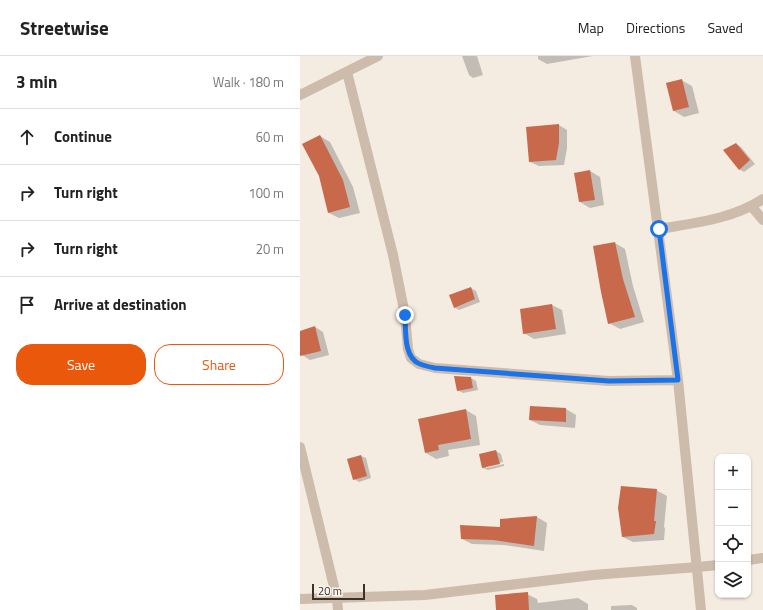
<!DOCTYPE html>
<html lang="en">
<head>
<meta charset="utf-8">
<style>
	:root { --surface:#fff; --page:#f6f6f6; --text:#222; --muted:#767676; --line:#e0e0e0; --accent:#ea580c }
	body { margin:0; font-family:"Titillium Web",sans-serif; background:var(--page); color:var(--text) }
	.controls { position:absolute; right:12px; bottom:12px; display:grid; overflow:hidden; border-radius:8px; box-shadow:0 1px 3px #0004 }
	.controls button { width:36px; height:36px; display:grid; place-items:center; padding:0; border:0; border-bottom:1px solid var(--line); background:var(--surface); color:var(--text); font:20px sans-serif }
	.scale { position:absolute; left:12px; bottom:10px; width:53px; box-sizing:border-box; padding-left:4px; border:2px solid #3b302b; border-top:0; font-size:11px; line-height:14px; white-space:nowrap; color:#3b302b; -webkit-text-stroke:3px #fbf5ee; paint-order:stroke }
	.stop { position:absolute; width:12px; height:12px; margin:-9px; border:3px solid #1a73e8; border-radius:50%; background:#fff }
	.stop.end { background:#1a73e8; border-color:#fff; box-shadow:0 1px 4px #0008 }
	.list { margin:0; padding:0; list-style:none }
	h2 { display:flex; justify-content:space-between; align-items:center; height:52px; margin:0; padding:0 16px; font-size:17px }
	h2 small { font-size:13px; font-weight:400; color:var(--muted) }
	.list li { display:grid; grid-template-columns:26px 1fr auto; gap:12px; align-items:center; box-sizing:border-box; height:56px; padding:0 16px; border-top:1px solid var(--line) }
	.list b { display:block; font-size:15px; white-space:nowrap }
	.list em { font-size:13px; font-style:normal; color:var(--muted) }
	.actions { display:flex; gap:8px; padding:12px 16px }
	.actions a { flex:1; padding:9px 0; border:1px solid var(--accent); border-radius:16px; text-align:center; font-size:14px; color:var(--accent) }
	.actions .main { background:var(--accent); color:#fff }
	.icon { flex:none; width:22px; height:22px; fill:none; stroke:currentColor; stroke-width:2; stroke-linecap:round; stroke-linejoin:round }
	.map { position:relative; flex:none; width:463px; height:554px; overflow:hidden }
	header { display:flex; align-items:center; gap:24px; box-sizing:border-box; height:56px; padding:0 20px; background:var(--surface); border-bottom:1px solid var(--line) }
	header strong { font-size:19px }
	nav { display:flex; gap:22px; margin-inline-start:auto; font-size:14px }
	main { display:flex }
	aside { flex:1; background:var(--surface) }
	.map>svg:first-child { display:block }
	.shadow { fill:#0003 }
	.building { fill:#c8694b }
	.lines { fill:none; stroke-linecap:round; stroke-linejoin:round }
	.minor { stroke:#cdbbac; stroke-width:10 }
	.route { stroke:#1a73e8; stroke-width:5 }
</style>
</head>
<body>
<header>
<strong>Streetwise</strong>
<nav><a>Map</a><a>Directions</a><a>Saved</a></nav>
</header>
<main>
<aside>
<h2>3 min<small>Walk · 180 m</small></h2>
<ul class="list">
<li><svg class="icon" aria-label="ahead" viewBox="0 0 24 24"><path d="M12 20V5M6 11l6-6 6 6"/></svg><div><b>Continue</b></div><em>60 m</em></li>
<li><svg class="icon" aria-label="right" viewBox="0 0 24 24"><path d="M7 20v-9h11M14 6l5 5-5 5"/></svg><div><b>Turn right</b></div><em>100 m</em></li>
<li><svg class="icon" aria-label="right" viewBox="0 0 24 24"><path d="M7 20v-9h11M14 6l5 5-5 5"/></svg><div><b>Turn right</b></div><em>20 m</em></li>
<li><svg class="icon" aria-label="arrive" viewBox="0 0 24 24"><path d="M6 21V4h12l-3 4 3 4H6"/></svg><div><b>Arrive at destination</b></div></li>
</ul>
<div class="actions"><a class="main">Save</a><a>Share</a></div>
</aside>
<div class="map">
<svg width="463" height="554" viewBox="0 0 463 554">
	<rect width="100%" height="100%" fill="#f4ebe1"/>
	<!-- shadow -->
	<path class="shadow" d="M 162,0 L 177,0 L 183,19 L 173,22 L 169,19 Z
		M 238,0 L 293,0 L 247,8 L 238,3 Z
		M 381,24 L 392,30 L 399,57 L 384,61 L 374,55 L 367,27 Z
		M 259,69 L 267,74 L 267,92 L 264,109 L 239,110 L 230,106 Z
		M 20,80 L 30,86 L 53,131 L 60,157 L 39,162 L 29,157 Z
		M 436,88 L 441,91 L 455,108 L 444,116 L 439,113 Z
		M 290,115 L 300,121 L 304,149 L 290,152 L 280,146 Z
		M 315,187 L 325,193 L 333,230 L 344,266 L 320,273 L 309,267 L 294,191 Z
		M 171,232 L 176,235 L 180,246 L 159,254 L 154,251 Z
		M 252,249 L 262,254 L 266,278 L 234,283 L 224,277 L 221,254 Z
		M 15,271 L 23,276 L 29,299 L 10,304 L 2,299 L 0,294 L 0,276 Z
		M 171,322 L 176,325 L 178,334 L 163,337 L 158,334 Z
		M 231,351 L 266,353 L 276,359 L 275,372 L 240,369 L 230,364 Z
		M 166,354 L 176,360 L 180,389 L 148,394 L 149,400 L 136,403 L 126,397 Z
		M 196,395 L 201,398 L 203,406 L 186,410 L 186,412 L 204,408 L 204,410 L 188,414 L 183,412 Z
		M 61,400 L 66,402 L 71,422 L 59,426 L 54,423 Z
		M 356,434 L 367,440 L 364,471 L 365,472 L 364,484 L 333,486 L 323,481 Z
		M 237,461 L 247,467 L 244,495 L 204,489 L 172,488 L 162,483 L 201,472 L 201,464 Z
		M 227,538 L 237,543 L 238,547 L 278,542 L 288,548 L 288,554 L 197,554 Z
		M 332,549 L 337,552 L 337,554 L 311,554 L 311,550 Z"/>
	<!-- building -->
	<path class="building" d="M 382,23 L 389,51 L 373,55 L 366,27 Z
		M 259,68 L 259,87 L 256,104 L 229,106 L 226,71 Z
		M 20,79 L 43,124 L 50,151 L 28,157 L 19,120 L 2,88 Z
		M 436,87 L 450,104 L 439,114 L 423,94 Z
		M 290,114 L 295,144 L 279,146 L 274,117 Z
		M 315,186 L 323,223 L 335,261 L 308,268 L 301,236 L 293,190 Z
		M 171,231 L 175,243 L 154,252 L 149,239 Z
		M 252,248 L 256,273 L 223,278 L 220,253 Z
		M 15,270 L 21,295 L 0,300 L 0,275 Z
		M 154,320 L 171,321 L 173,332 L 157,335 Z
		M 230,350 L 266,352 L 266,366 L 229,364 Z
		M 166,353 L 171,383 L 138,389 L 139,394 L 125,397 L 118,363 Z
		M 196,394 L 200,408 L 182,412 L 179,398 Z
		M 61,399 L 67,420 L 53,424 L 47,403 Z
		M 321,430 L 357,433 L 354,465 L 356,465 L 354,478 L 322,481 L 318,452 Z
		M 237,460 L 234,490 L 193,484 L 161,483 L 160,469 L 200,471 L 200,463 Z
		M 228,536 L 229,554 L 196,554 L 195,539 Z"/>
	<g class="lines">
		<!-- minor -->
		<path class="minor" d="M 335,0 L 378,324 L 401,554
			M 47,16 L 93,199 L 105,259 L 108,293 L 111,302 L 119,308 L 135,312 L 309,325 L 378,324
			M 0,39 L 78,0
			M 452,151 L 463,164
			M 359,173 C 394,167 433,163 463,143
			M 0,391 L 37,543 L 38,554
			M 448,504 L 463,502
			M 0,543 L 125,539 L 293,519 L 398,511 L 418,509"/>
	</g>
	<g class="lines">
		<!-- route -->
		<path class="route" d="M 105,259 C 106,273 103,302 120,308 C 125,310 130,311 135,312 L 309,325 L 378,324 L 359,173"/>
	</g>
</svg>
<div class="controls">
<button>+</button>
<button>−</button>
<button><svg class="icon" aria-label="locate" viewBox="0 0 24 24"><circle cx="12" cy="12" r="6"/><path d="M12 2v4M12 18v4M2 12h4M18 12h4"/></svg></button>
<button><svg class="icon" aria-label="layers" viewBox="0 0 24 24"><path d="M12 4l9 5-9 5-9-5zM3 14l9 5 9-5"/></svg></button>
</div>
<div class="scale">20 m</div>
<div class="stop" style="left:359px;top:173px"></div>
<div class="stop end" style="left:105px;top:259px"></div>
</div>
</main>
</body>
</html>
